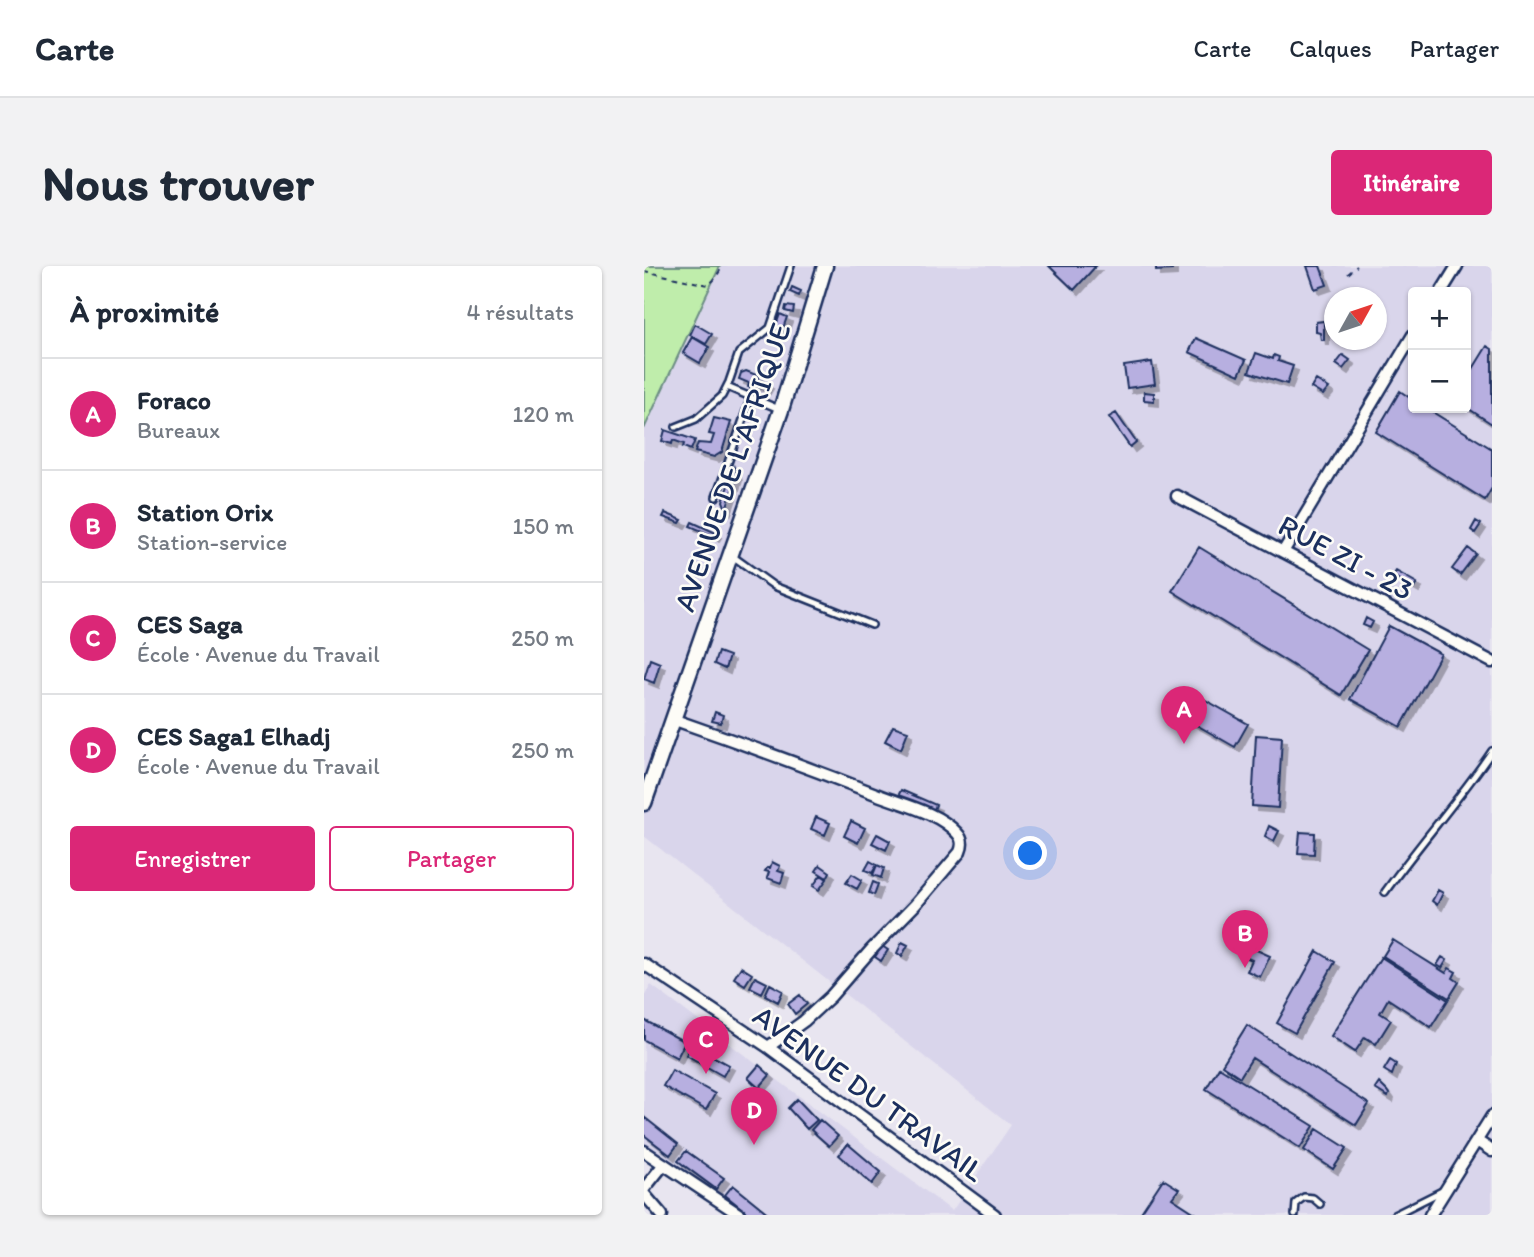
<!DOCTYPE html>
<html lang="fr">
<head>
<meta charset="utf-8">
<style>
	:root { --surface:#fff; --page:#f2f2f3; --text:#1f2937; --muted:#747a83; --line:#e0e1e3; --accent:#db2777 }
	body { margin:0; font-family:Itim,sans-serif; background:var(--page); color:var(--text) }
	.controls { position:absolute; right:21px; top:21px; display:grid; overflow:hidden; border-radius:7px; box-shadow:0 2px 5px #0004 }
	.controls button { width:63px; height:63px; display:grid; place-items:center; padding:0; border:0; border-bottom:2px solid var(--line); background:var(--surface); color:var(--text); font:35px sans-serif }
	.compass { position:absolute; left:680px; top:21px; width:63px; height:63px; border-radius:50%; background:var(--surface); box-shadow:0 2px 5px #0004; rotate:50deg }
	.you { position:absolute; left:387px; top:588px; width:24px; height:24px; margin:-18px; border:5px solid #fff; border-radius:50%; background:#1a73e8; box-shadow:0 0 0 10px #1a73e833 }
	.badge { display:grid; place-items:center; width:46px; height:46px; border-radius:50%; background:var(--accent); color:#fff; font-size:23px; font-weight:700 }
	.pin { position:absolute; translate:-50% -58px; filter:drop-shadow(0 2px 4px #0008) }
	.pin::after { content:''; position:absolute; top:37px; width:24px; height:21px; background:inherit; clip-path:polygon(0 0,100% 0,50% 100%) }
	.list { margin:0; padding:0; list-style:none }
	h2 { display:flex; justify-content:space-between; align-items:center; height:91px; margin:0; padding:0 28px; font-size:30px }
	h2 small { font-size:23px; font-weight:400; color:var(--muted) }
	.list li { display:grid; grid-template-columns:46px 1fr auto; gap:21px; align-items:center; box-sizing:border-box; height:112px; padding:0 28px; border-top:2px solid var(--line) }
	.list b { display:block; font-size:26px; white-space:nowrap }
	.list p { margin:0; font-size:23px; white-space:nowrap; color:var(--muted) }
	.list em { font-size:23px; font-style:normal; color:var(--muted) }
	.actions { display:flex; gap:14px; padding:21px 28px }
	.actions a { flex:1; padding:16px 0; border:2px solid var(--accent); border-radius:7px; text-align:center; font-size:24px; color:var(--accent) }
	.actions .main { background:var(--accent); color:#fff }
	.map { position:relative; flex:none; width:848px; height:949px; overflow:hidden; border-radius:7px }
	header { display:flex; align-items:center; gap:42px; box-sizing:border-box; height:98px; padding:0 35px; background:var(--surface); border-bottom:2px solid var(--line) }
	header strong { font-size:33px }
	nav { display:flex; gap:38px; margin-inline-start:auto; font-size:24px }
	.intro { display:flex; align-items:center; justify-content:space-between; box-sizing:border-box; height:168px; padding:0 42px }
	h1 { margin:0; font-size:49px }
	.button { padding:18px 32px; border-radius:7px; background:var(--accent); color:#fff; font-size:24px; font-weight:700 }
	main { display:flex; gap:42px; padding:0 42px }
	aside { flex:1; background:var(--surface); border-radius:7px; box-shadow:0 2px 5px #0004 }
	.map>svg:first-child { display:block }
	.built { fill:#d9d5eb; fill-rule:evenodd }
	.green { fill:#bfedab; stroke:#6d8e84; stroke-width:2 }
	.building { fill:#b7afe0; stroke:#1b2f5e; stroke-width:2; filter:url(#shadow) }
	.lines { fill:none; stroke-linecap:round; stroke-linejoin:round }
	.lane-casing { stroke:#1b2f5e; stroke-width:10 }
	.street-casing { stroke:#1b2f5e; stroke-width:15 }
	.secondary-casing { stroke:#1b2f5e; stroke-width:19 }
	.path { stroke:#1b2f5e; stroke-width:2; stroke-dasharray:5 5; stroke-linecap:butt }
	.lane { stroke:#fdfcf7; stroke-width:5 }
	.street { stroke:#fdfcf7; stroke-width:10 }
	.secondary { stroke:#fdfcf7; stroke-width:14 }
	.labels { text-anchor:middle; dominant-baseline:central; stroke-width:5; stroke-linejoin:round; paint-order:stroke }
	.street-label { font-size:30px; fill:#1b2f5e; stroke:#fdfcf7 }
</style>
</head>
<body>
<header>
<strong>Carte</strong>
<nav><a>Carte</a><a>Calques</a><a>Partager</a></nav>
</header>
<div class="intro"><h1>Nous trouver</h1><a class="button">Itinéraire</a></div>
<main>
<aside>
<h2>À proximité<small>4 résultats</small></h2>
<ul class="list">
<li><span class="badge">A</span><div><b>Foraco</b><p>Bureaux</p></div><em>120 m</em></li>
<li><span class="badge">B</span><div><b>Station Orix</b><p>Station-service</p></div><em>150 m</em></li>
<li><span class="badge">C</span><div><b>CES Saga</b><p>École · Avenue du Travail</p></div><em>250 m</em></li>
<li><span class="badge">D</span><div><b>CES Saga1 Elhadj</b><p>École · Avenue du Travail</p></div><em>250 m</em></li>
</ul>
<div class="actions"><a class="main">Enregistrer</a><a>Partager</a></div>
</aside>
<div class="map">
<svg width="848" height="949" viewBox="0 0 848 949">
	<defs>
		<filter id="shadow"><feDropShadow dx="5" dy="5" stdDeviation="0" flood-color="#0004"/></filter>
	</defs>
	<rect width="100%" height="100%" fill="#e8e5f0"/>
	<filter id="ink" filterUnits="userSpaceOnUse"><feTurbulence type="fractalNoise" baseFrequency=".0143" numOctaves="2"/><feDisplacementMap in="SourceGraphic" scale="14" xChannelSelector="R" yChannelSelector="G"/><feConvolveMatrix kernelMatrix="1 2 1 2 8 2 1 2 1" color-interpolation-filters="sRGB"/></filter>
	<g filter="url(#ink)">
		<!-- built -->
		<path class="built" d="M 76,0 L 848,0 L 848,949 L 86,949 L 0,884 L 0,731 L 7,719 L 308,945 L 367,859 L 0,570 L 0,163 ZM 769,26 L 822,26 L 822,142 L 769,142 ZM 690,32 L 732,32 L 732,74 L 690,74 Z"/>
		<!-- green -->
		<path class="green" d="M 0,0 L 76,0 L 0,163 Z"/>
		<!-- building -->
		<path class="building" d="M 405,0 L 452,0 L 430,24 Z
			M 512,0 L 528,0 L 528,4 L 512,5 Z
			M 663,0 L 676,0 L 683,19 L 671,23 Z
			M 148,21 L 157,25 L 155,30 L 146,26 Z
			M 142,40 L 150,41 L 149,47 L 141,45 Z
			M 136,48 L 143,51 L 138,65 L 131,62 Z
			M 680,55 L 680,74 L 677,74 L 676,67 L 672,66 L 672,56 Z
			M 51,58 L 68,68 L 62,78 L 46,69 Z
			M 48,71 L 65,81 L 56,97 L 39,87 Z
			M 552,72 L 602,94 L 595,109 L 545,86 Z
			M 843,80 L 848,83 L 848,158 L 822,141 L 822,114 Z
			M 612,87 L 629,93 L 630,89 L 635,91 L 634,95 L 649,100 L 643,118 L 605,106 Z
			M 699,89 L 706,94 L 699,103 L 692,98 Z
			M 508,96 L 511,118 L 483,122 L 480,100 Z
			M 102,105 L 115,110 L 114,114 L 124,118 L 121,123 L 110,119 L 109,123 L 104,121 L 105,117 L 95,113 L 97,107 Z
			M 672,114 L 685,122 L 679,129 L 667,122 Z
			M 756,125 L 769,134 L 769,142 L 782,142 L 848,183 L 848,222 L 841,234 L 732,166 Z
			M 500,126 L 510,127 L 510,135 L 500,134 Z
			M 472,147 L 492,176 L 486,181 L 465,151 Z
			M 70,152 L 87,156 L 78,186 L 70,191 L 51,186 L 54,177 L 67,178 L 70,169 L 65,168 Z
			M 21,164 L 51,174 L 47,184 L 39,181 L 40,178 L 29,174 L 28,178 L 18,175 Z
			M 90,201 L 93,210 L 82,243 L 79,235 Z
			M 21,247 L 38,254 L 36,257 L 19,251 Z
			M 832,255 L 837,258 L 831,267 L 827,264 Z
			M 48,256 L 72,267 L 70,270 L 46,260 Z
			M 555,281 L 724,384 L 697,429 L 528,325 Z
			M 824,282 L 832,288 L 816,309 L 808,303 Z
			M 752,305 L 773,317 L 770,322 L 749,310 Z
			M 722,352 L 729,356 L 726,362 L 719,359 Z
			M 745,360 L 797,388 L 757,461 L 706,433 Z
			M 74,386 L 85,390 L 81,403 L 70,398 Z
			M 6,393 L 16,397 L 10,417 L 0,413 Z
			M 549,427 L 604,458 L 591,481 L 537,450 Z
			M 71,446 L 79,449 L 77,457 L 68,455 Z
			M 249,460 L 264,465 L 257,483 L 241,475 Z
			M 612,469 L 638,471 L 634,542 L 608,540 Z
			M 257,524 L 292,539 L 288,548 L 253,532 Z
			M 172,551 L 186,557 L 181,569 L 167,563 Z
			M 207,555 L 221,562 L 214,577 L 200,570 Z
			M 625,560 L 635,565 L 630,575 L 621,570 Z
			M 656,566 L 671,567 L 670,588 L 654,587 Z
			M 233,568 L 246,575 L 242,584 L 228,577 Z
			M 226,595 L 233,599 L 228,607 L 221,604 Z
			M 128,596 L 136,600 L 134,605 L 140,607 L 137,617 L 123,612 L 125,606 L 121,605 L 123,602 L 126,602 Z
			M 176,599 L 186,606 L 183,612 L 172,605 Z
			M 233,599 L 240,602 L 237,612 L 229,609 Z
			M 208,608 L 218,614 L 213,623 L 202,617 Z
			M 177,609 L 183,613 L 175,624 L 169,620 Z
			M 229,616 L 234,618 L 230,629 L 225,627 Z
			M 794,624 L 799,627 L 793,639 L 788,635 Z
			M 749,674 L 802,707 L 805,702 L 812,706 L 809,712 L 815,716 L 805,732 L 739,690 Z
			M 258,676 L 264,679 L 258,690 L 253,687 Z
			M 238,680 L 244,684 L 237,695 L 231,691 Z
			M 606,681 L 626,690 L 616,711 L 603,705 L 608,694 L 601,691 Z
			M 673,685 L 691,696 L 651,767 L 633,757 Z
			M 737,691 L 804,734 L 787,761 L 744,733 L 736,747 L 747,754 L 732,778 L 721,771 L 711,786 L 687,770 Z
			M 798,691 L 803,694 L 798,702 L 793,699 Z
			M 97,701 L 108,708 L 101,719 L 90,712 Z
			M 111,711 L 123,717 L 118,727 L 106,721 Z
			M 126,718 L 139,725 L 134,736 L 121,729 Z
			M 156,729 L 163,738 L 151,748 L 144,738 Z
			M 0,754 L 41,776 L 33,792 L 0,774 Z
			M 603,759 L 725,838 L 712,859 L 608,792 L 596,811 L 578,799 Z
			M 48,779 L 85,799 L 79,810 L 42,789 Z
			M 746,794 L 752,798 L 748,809 L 740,804 Z
			M 115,799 L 126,809 L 115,822 L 104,812 Z
			M 575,801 L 670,860 L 656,882 L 562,823 Z
			M 28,804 L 71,828 L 62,844 L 19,820 Z
			M 735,817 L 743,825 L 745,828 L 744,831 L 731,823 Z
			M 153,833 L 173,854 L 163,863 L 144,842 Z
			M 0,851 L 34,878 L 26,889 L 0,869 Z
			M 176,854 L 194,870 L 185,880 L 167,864 Z
			M 673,863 L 703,882 L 689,903 L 660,884 Z
			M 204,878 L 237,906 L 228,918 L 195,889 Z
			M 42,885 L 80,912 L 72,923 L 34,895 Z
			M 519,913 L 535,923 L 528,932 L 554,949 L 496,948 Z
			M 89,919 L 126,949 L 106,949 L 81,929 Z"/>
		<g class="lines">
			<defs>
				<path id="lane" d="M 83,121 L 135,143
					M 32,161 L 52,153 L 78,130 L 85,116 L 95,87 L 126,62 L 147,0
					M 72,231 L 107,131
					M 87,289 L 130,320 L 228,359
					M 741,626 C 775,578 815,534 848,485
					M 651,949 L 652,937 L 660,931 L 669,932 L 676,938
					M 750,949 L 800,924"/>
				<path id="street" d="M 797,26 L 813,0
					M 533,230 L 848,396
					M 639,286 L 769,69
					M 31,454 C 100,478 168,503 237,530 C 261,539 295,547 313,567 C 319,573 319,579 316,586 L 271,639 L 227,684 L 187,730 L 160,755 L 124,781
					M 0,698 L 124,781 L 351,949
					M 833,875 L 848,885
					M 0,885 L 96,949
					M 0,923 L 20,898
					M 0,928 L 18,949
					M 786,949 L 848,850"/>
				<path id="secondary" d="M 0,537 L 137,144 L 181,0"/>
			</defs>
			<!-- lane casing -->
			<use href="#lane" class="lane-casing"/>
			<!-- street casing -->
			<use href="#street" class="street-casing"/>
			<!-- secondary casing -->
			<use href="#secondary" class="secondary-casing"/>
			<!-- path -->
			<path class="path" d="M 0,5 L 64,19 L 70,14 L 79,0
				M 704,8 L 713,0"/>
			<!-- lane -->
			<use href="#lane" class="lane"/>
			<!-- street -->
			<use href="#street" class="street"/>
			<!-- secondary -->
			<use href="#secondary" class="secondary"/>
		</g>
	</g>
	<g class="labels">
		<!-- street labels -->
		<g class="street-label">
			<text transform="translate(88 201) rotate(-71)">AVENUE DE L'AFRIQUE</text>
			<text transform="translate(702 291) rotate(28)">RUE ZI - 23</text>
			<text transform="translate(225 827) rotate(36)">AVENUE DU TRAVAIL</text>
		</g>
	</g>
</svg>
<div class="controls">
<button>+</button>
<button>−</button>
</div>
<svg class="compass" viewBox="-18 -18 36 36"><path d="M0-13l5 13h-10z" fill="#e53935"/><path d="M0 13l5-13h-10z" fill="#747a83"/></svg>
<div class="you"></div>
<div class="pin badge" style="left:540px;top:478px">A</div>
<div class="pin badge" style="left:601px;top:702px">B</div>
<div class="pin badge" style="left:62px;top:808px">C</div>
<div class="pin badge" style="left:110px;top:879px">D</div>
</div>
</main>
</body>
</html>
